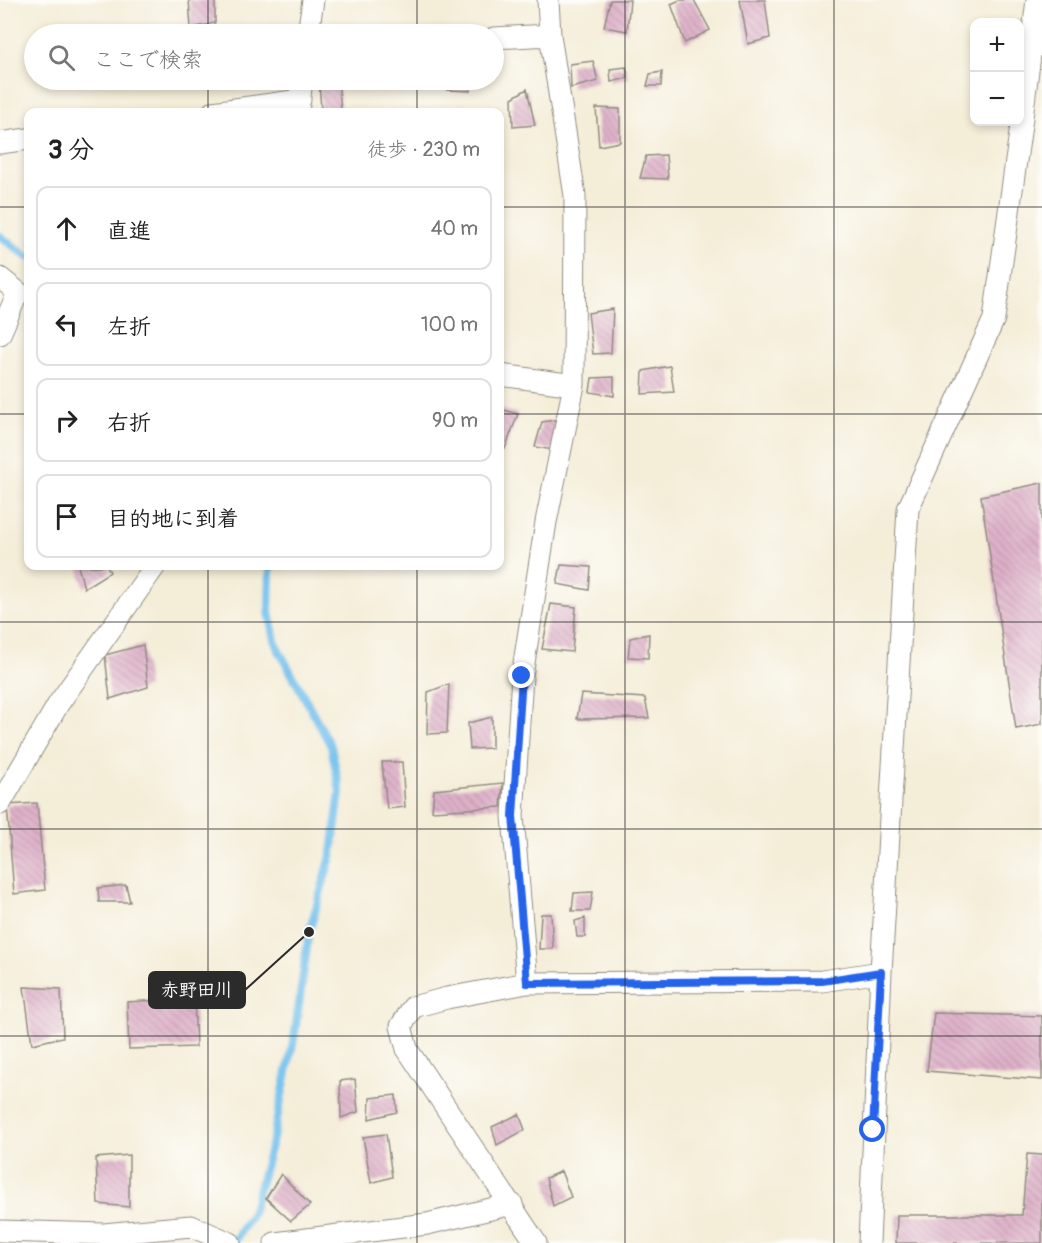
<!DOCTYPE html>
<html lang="ja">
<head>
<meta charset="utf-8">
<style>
	:root { --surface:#fff; --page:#f2f2f2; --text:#222; --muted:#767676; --line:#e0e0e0 }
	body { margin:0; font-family:Pangolin,"Klee One",sans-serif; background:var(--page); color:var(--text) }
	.controls { position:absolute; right:18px; top:18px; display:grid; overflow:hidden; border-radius:12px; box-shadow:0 3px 9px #0003 }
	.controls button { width:54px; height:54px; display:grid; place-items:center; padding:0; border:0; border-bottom:2px solid var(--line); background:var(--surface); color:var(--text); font:30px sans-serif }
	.stop { position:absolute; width:18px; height:18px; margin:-14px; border:4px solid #2563eb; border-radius:50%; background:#fff }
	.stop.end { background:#2563eb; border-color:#fff; box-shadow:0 2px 6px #0008 }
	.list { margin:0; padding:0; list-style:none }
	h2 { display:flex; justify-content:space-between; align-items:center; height:78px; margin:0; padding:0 24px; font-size:26px }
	h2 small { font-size:20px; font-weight:400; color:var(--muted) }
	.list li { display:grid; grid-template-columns:39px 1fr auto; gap:18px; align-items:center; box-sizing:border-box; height:84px; margin:0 12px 12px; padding:0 12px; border:2px solid var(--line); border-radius:12px }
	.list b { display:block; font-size:22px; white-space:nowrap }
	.list em { font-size:20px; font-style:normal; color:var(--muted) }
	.icon { flex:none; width:33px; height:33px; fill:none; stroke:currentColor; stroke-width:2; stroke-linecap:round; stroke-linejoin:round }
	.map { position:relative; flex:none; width:1042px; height:1243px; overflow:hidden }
	.search { position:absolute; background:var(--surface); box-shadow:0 3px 9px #0003; left:24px; top:24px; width:480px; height:66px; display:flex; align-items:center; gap:15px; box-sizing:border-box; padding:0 21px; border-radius:33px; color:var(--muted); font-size:22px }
	.panel { position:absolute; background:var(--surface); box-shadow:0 3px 9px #0003; left:24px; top:108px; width:480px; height:462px; border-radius:12px }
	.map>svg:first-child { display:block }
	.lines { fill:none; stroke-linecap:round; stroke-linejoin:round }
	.stream { stroke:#73c1ed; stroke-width:8 }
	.building { fill:url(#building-back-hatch) }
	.street-casing { stroke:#908c82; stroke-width:23 }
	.street { stroke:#fff; stroke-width:21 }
	.route { stroke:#2563eb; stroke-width:8 }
	.grid { fill:none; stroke:#2b2b2b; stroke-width:1.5; stroke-opacity:0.55 }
	.leader { fill:none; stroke:#2b2b2b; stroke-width:2 }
	.callout-dot { fill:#2b2b2b; stroke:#fdfcf7; stroke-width:2 }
	.callout { fill:#2b2b2b; stroke:#2b2b2b; stroke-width:2 }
	.callout-label { font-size:18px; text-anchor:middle; font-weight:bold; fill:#fff }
</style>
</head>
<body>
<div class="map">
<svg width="1042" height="1243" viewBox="0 0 1042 1243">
	<defs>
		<pattern id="building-back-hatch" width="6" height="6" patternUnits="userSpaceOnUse" patternTransform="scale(1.5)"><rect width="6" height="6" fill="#deb1c9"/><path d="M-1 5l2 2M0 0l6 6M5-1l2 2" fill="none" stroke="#bf98ad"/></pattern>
	</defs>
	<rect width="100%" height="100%" fill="#fdfcf7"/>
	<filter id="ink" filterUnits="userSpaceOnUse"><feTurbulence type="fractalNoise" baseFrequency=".0167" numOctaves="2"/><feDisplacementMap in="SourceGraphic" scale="12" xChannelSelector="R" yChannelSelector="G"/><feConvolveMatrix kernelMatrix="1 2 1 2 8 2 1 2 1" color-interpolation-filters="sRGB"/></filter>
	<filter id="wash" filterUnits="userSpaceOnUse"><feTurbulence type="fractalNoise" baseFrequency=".008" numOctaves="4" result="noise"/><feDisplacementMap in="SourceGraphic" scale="24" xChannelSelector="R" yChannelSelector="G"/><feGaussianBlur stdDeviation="1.35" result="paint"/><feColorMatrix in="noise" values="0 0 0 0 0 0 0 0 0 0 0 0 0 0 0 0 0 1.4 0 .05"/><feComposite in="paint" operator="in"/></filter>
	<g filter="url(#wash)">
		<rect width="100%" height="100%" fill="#f4edd8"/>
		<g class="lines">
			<!-- stream -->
			<path class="stream" d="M 0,236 L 28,257
				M 233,1243 L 252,1213 L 273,1138 L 294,1039 L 309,932 L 332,853 L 340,791 L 331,746 L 276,645 L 269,612 L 270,566"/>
		</g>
		<g id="blocks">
			<!-- building -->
			<path class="building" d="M 189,0 L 215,0 L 215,23 L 191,28 Z
				M 610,0 L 630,0 L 627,31 L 604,27 Z
				M 680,0 L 694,0 L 710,30 L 685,43 L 671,4 Z
				M 740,0 L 765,0 L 770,38 L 748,44 Z
				M 593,61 L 598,81 L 571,88 L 570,64 Z
				M 626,67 L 628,78 L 611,82 L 610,69 Z
				M 662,72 L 661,86 L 647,86 L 650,74 Z
				M 319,80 L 338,80 L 341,110 L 321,110 Z
				M 446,80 L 470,80 L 470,91 L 447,90 Z
				M 527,89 L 535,125 L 513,127 L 512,98 Z
				M 596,108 L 620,109 L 620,142 L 599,146 Z
				M 666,155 L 668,179 L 640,178 L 646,156 Z
				M 613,309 L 611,353 L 593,354 L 588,313 Z
				M 670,366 L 674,392 L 642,394 L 643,371 Z
				M 614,377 L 614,396 L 590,392 L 592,378 Z
				M 500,409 L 518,414 L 505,449 L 500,448 Z
				M 561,419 L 553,450 L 535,447 L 542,422 Z
				M 1042,483 L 1042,724 L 1016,729 L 981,496 Z
				M 561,565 L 591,567 L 589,590 L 557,584 Z
				M 78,566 L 107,566 L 110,572 L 84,588 Z
				M 551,604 L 576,607 L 572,652 L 542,649 Z
				M 649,634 L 648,658 L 628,657 L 630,638 Z
				M 143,645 L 148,687 L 110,699 L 105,655 Z
				M 449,684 L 447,733 L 427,734 L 428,692 Z
				M 581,694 L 645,698 L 649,718 L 577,719 Z
				M 492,717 L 492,748 L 470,749 L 468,723 Z
				M 382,762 L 402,762 L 405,807 L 387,809 Z
				M 503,783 L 501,807 L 432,811 L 434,790 Z
				M 37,803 L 45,890 L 14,894 L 7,805 Z
				M 126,885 L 130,902 L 99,902 L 98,888 Z
				M 593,892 L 590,911 L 572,911 L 574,893 Z
				M 541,914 L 551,914 L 553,949 L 539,949 Z
				M 585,918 L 585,937 L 577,937 L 575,921 Z
				M 24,987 L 61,989 L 63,1037 L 32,1044 Z
				M 194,998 L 196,1047 L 129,1049 L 127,1002 Z
				M 934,1013 L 1042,1016 L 1042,1080 L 927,1071 Z
				M 355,1079 L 358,1112 L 341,1118 L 340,1081 Z
				M 396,1095 L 397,1112 L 369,1119 L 370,1098 Z
				M 519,1114 L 525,1130 L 497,1145 L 492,1127 Z
				M 386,1134 L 392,1177 L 371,1183 L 363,1137 Z
				M 1027,1154 L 1042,1155 L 1042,1243 L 896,1243 L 897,1215 L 1022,1215 Z
				M 129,1155 L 129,1207 L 98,1204 L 96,1158 Z
				M 561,1171 L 571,1197 L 553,1206 L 546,1178 Z
				M 281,1174 L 310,1205 L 291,1221 L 266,1198 Z"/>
		</g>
	</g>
	<g filter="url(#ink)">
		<use href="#blocks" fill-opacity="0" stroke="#908c82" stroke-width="1.5"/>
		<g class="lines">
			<defs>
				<path id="street" d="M 308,34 L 313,0
					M 494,38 L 550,35
					M 213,112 L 300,100
					M 298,112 L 302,80
					M 0,143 L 28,139
					M 0,278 L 18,292 L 0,334
					M 500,375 L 574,385
					M 0,804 L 59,703 L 155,566
					M 527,983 L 513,816 L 522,676 L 546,522 L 574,385 L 575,196 L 550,35 L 548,0
					M 0,1231 L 104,1234 L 191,1226 L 230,1243
					M 275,1243 L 427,1224 L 512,1204
					M 536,1243 L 407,1049 L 401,1026 L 413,1007 L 447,998 L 527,983 L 822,981 L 881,972
					M 869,1243 L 881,972 L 908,509 L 994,319 L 1022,118 L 1037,0"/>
			</defs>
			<!-- street casing -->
			<use href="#street" class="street-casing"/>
			<!-- street -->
			<use href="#street" class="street"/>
		</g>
	</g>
	<g class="lines" filter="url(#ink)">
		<!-- route -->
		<path class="route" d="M 522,676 L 513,816 L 527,983 L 822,981 L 881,972 L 873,1130"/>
	</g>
	<!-- grid -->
	<path class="grid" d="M 208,0 L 208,34M 417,0 L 417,34M 625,0 L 625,1243M 834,0 L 834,1243M 208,80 L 208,112M 417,80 L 417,112M 0,207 L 28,207M 500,207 L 1042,207M 0,414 L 28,414M 500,414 L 1042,414M 208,566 L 208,1243M 417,566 L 417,1243M 0,622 L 1042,622M 0,829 L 1042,829M 0,1036 L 1042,1036"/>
	<!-- callouts -->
	<path class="leader" d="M309 932L245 990"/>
	<circle class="callout-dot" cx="309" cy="932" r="6"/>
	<rect class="callout" x="149" y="972" width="96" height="36" rx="6"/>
	<g class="callout-label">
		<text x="197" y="996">赤野田川</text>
	</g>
</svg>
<div class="controls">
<button>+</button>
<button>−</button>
</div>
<div class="stop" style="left:873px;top:1130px"></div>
<div class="stop end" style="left:522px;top:676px"></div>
<div class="search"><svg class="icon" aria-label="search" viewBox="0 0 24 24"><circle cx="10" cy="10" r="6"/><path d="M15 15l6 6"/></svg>ここで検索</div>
<section class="panel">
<h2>3 分<small>徒歩 · 230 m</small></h2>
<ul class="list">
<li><svg class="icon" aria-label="ahead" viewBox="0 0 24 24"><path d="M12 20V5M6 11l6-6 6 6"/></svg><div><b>直進</b></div><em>40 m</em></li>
<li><svg class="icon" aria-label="left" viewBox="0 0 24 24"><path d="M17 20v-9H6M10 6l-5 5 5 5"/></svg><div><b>左折</b></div><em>100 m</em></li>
<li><svg class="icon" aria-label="right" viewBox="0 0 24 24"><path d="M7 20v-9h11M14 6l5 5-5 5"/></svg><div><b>右折</b></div><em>90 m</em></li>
<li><svg class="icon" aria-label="arrive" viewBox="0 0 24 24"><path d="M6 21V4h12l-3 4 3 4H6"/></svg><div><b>目的地に到着</b></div></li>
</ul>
</section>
</div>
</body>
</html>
